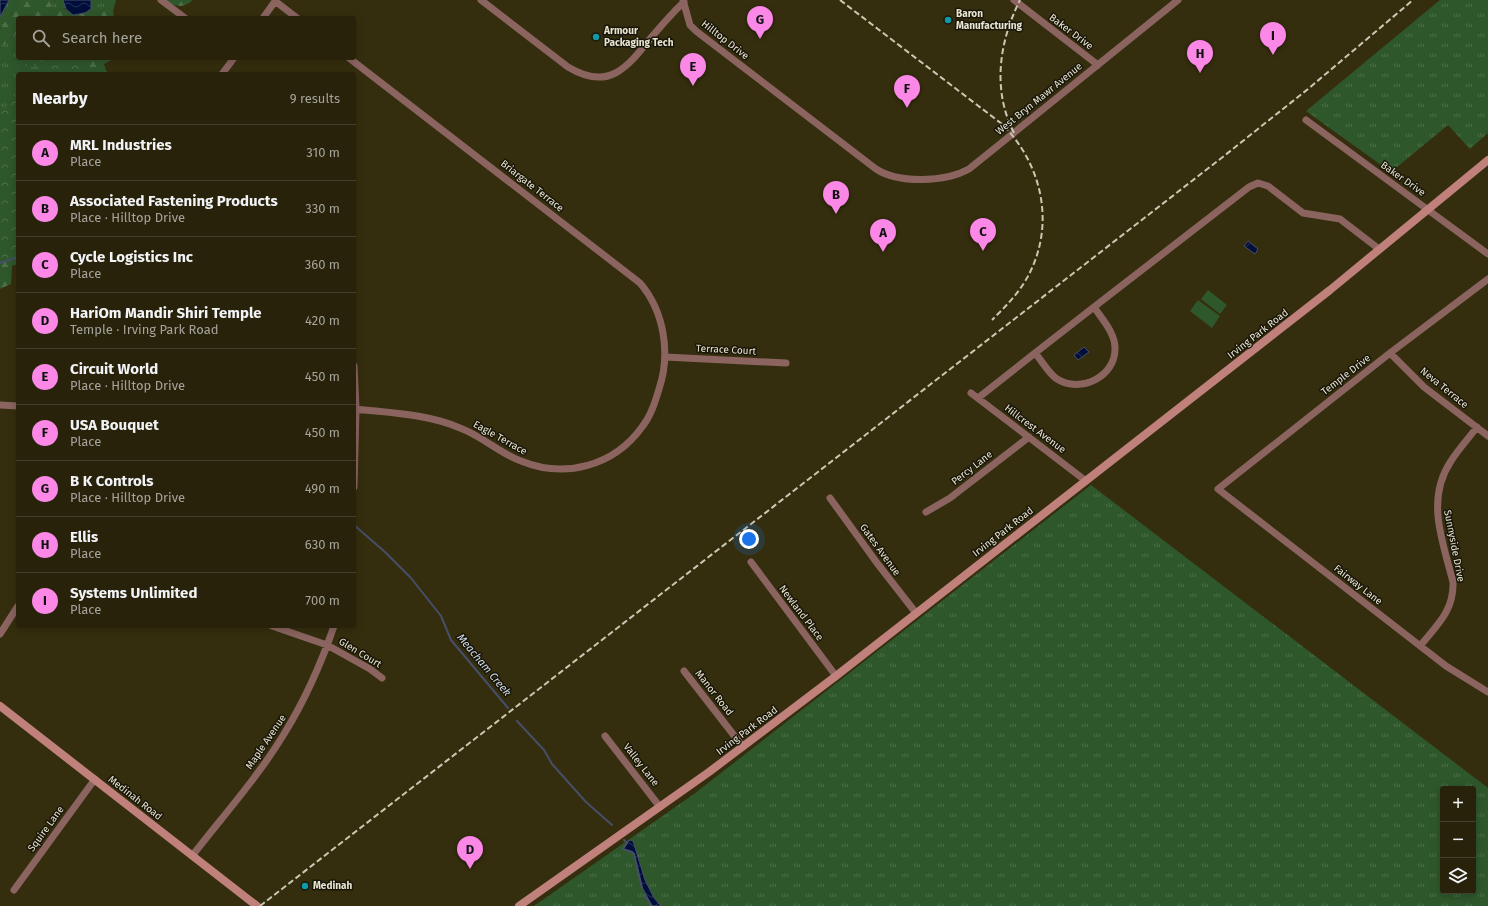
<!DOCTYPE html>
<html lang="en">
<head>
<meta charset="utf-8">
<style>
	:root { --surface:#28220a; --page:#302a13; --text:#f1f3f6; --muted:#a5a49c; --line:#443f2b; --accent:#fb87e6 }
	body { margin:0; font-family:"Fira Sans",sans-serif; background:var(--page); color:var(--text) }
	.controls { position:absolute; right:12px; bottom:12px; display:grid; overflow:hidden; border-radius:4px; box-shadow:0 2px 10px #0003 }
	.controls button { width:36px; height:36px; display:grid; place-items:center; padding:0; border:0; border-bottom:1px solid var(--line); background:var(--surface); color:var(--text); font:20px sans-serif }
	.you { position:absolute; left:749px; top:539px; width:14px; height:14px; margin:-10px; border:3px solid #fff; border-radius:50%; background:#1a73e8; box-shadow:0 0 0 6px #1a73e833 }
	.badge { display:grid; place-items:center; width:26px; height:26px; border-radius:50%; background:var(--accent); color:#111; font-size:13px; font-weight:700 }
	.pin { position:absolute; translate:-50% -33px; filter:drop-shadow(0 1px 2px #0008) }
	.pin::after { content:''; position:absolute; top:21px; width:14px; height:12px; background:inherit; clip-path:polygon(0 0,100% 0,50% 100%) }
	.list { margin:0; padding:0; list-style:none }
	h2 { display:flex; justify-content:space-between; align-items:center; height:52px; margin:0; padding:0 16px; font-size:17px }
	h2 small { font-size:13px; font-weight:400; color:var(--muted) }
	.list li { display:grid; grid-template-columns:26px 1fr auto; gap:12px; align-items:center; box-sizing:border-box; height:56px; padding:0 16px; border-top:1px solid var(--line) }
	.list b { display:block; font-size:15px; white-space:nowrap }
	.list p { margin:0; font-size:13px; white-space:nowrap; color:var(--muted) }
	.list em { font-size:13px; font-style:normal; color:var(--muted) }
	.icon { flex:none; width:22px; height:22px; fill:none; stroke:currentColor; stroke-width:2; stroke-linecap:round; stroke-linejoin:round }
	.map { position:relative; flex:none; width:1488px; height:906px; overflow:hidden }
	.search { position:absolute; background:var(--surface); box-shadow:0 2px 10px #0003; left:16px; top:16px; width:340px; height:44px; display:flex; align-items:center; gap:10px; box-sizing:border-box; padding:0 14px; border-radius:4px; color:var(--muted); font-size:15px }
	.panel { position:absolute; background:var(--surface); box-shadow:0 2px 10px #0003; left:16px; top:72px; width:340px; height:556px; border-radius:4px }
	.map>svg:first-child { display:block }
	.grass { fill:url(#grass-tufts); fill-rule:evenodd }
	.forest { fill:url(#forest-firs) }
	.wetland { fill:url(#wetland-marsh) }
	.park { fill:url(#park-crowns) }
	.garden { fill:#2f572c }
	.water { fill:url(#water-waves); stroke:#464e68 }
	.lines { fill:none; stroke-linecap:round; stroke-linejoin:round }
	.stream { stroke:#464e68; stroke-width:2 }
	.minor { stroke:#8b6460; stroke-width:7 }
	.secondary { stroke:#c0817c; stroke-width:8 }
	.rail { stroke:#cbc7b2; stroke-width:2; stroke-dasharray:6 3; stroke-linecap:butt }
	.culture-dot { fill:#0f9aa8; stroke:#191609; stroke-width:1.5 }
	.labels { text-anchor:middle; dominant-baseline:central; stroke-width:3; stroke-linejoin:round; paint-order:stroke }
	.poi-label { font-size:10px; font-weight:bold; fill:#e8e5d2; stroke:#191609; text-anchor:start }
	.street-label { font-size:10px; fill:#e8e5d2; stroke:#191609 }
	.water-label { font-size:11px; font-style:italic; fill:#d0dcee; stroke:#191609 }
</style>
</head>
<body>
<div class="map">
<svg width="1488" height="906" viewBox="0 0 1488 906">
	<defs>
		<pattern id="grass-tufts" width="24" height="20" patternUnits="userSpaceOnUse"><rect width="24" height="20" fill="#2f572c"/><path d="M3 7l-1-3M5 7V3M7 7l1-3M15 17l-1-3M17 17v-4M19 17l1-3" fill="none" stroke="#4d6f4a"/></pattern>
		<pattern id="forest-firs" width="22" height="20" patternUnits="userSpaceOnUse"><rect width="22" height="20" fill="#2f572c"/><path d="M5 1l3.5 6h-7zM16 11l3.5 6h-7z" fill="#4d6f4a"/></pattern>
		<pattern id="wetland-marsh" width="20" height="14" patternUnits="userSpaceOnUse"><rect width="20" height="14" fill="#2f572c"/><path d="M1 5h8M5 5V1M11 12h8M15 12V8" fill="none" stroke="#4d6f4a"/></pattern>
		<pattern id="park-crowns" width="20" height="18" patternUnits="userSpaceOnUse"><rect width="20" height="18" fill="#2f572c"/><path d="M2 6a3 3 0 1 1 6 0M12 15a3 3 0 1 1 6 0" fill="none" stroke="#4d6f4a"/></pattern>
		<pattern id="water-waves" width="16" height="10" patternUnits="userSpaceOnUse"><rect width="16" height="10" fill="#000e3b"/><path d="M0 5q4-4 8 0t8 0" fill="none" stroke="#253156"/></pattern>
	</defs>
	<rect width="100%" height="100%" fill="#352e0e"/>
	<!-- grass -->
	<path class="grass" d="M 9,0 L 20,0 L 0,29 L 0,17 Z
		M 56,0 L 63,0 L 66,9 L 63,8 L 58,11 L 50,12 L 48,10 Z
		M 91,0 L 116,0 L 113,11 L 110,8 L 96,13 L 89,11 Z
		M 1440,0 L 1488,0 L 1488,133 L 1470,149 L 1448,125 L 1391,172 L 1306,111 Z
		M 18,32 L 18,58 L 29,58 L 25,74 L 18,74 L 18,94 L 0,147 L 0,49 Z
		M 1091,485 L 1488,788 L 1488,906 L 534,906 L 694,794 ZM 1443,789 L 1473,789 L 1473,891 L 1443,891 Z"/>
	<!-- forest -->
	<path class="forest" d="M 20,0 L 56,0 L 48,10 L 50,12 L 58,11 L 63,8 L 73,15 L 89,11 L 96,13 L 110,8 L 113,11 L 114,18 L 18,18 L 18,32 L 0,49 L 0,29 Z
		M 165,0 L 193,0 C 183,9 175,7 165,0 Z
		M 72,58 L 115,58 L 104,64 L 106,70 L 109,74 L 74,74 Z
		M 0,218 L 18,219 L 18,264 L 12,266 L 11,284 L 0,289 Z"/>
	<!-- wetland -->
	<path class="wetland" d="M 29,58 L 72,58 L 74,74 L 25,74 Z"/>
	<!-- park -->
	<path class="park" d="M 45,58 L 67,58 L 88,74 L 32,74 Z
		M 18,92 L 18,257 L 0,263 L 0,114 Z"/>
	<!-- garden -->
	<path class="garden" d="M 1208,290 L 1227,305 L 1220,314 L 1201,299 Z
		M 1198,300 L 1220,316 L 1212,328 L 1190,311 Z"/>
	<!-- water -->
	<path class="water" d="M 0,0 L 9,0 L 0,17 Z
		M 63,0 L 91,0 L 91,9 L 85,13 L 73,15 L 66,9 Z
		M 1248,241 L 1258,249 L 1255,254 L 1244,246 Z
		M 1084,347 L 1089,352 L 1078,360 L 1074,355 Z
		M 630,840 L 633,841 L 645,880 L 654,898 L 661,906 L 652,906 L 642,887 L 634,854 L 632,852 L 623,849 L 624,846 Z"/>
	<g class="lines">
		<!-- stream -->
		<path class="stream" d="M 0,263 L 18,257
			M 354,525 L 385,552 L 411,578 L 441,616 L 451,640 L 508,708
			M 517,721 L 544,750 L 552,764 L 586,802 L 612,825
			M 624,840 L 627,843 L 623,849 L 632,852 L 634,854 L 642,888
			M 645,896 L 652,906"/>
		<!-- minor -->
		<path class="minor" d="M 161,0 L 185,18
			M 481,0 L 568,67 C 608,91 626,69 650,39 C 661,26 671,14 684,2
			M 683,0 L 690,25 L 696,31 L 876,169 C 899,184 946,182 969,169 L 1178,0
			M 1014,0 L 1098,65
			M 275,1 L 297,18
			M 263,18 L 276,0
			M 349,58 L 640,283 C 664,311 671,353 659,389 C 655,402 651,416 642,427 C 614,466 565,479 521,461 C 499,453 482,436 460,428 C 427,414 391,413 356,409
			M 222,74 L 234,58
			M 1306,120 L 1488,254
			M 1488,279 L 1390,353 L 1218,489 L 1446,666 L 1488,692
			M 1094,307 L 1249,187 L 1258,183 L 1268,186 L 1303,213 L 1340,219 L 1379,249
			M 1094,307 C 1102,319 1115,333 1115,348 C 1116,376 1081,394 1057,379 C 1049,374 1042,361 1035,353 Z
			M 1390,353 L 1424,387 L 1488,436
			M 665,357 L 786,363
			M 354,366 L 356,409 L 354,487
			M 971,393 L 1086,481
			M 978,398 L 1035,353
			M 0,405 L 18,406
			M 830,498 L 877,563 L 916,613
			M 926,512 L 950,498 L 1029,437
			M 751,562 L 836,676
			M 272,626 L 327,645 L 370,669 L 382,678
			M 0,634 L 18,606
			M 1420,646 C 1437,625 1454,611 1453,582 C 1443,542 1425,500 1451,461 C 1458,450 1468,439 1477,427
			M 684,671 L 743,747
			M 605,736 L 660,807
			M 192,856 C 223,816 258,777 284,734 C 305,700 321,664 334,626
			M 14,890 L 95,779"/>
		<!-- secondary -->
		<path class="secondary" d="M 0,706 L 257,906
			M 519,906 L 709,772 L 836,676 L 1330,290 L 1488,160"/>
		<!-- rail -->
		<path class="rail" d="M 840,0 L 1002,124 C 1044,166 1057,230 1024,283 C 1015,297 1004,308 992,320
			M 1014,133 C 992,90 999,42 1020,0
			M 260,906 L 1224,156 L 1308,89 L 1413,0"/>
	</g>
	<!-- markers -->
	<g class="culture-dot">
		<circle cx="948" cy="20" r="4"/>
		<circle cx="596" cy="37" r="4"/>
		<circle cx="305" cy="886" r="4"/>
	</g>
	<g class="labels">
		<!-- poi labels -->
		<g class="poi-label">
			<text x="956" y="14">Baron<tspan x="956" dy="12">Manufacturing</tspan></text>
			<text x="604" y="31">Armour<tspan x="604" dy="12">Packaging Tech</tspan></text>
			<text x="313" y="886">Medinah</text>
		</g>
		<!-- street labels -->
		<g class="street-label">
			<text transform="translate(1071 32) rotate(37)">Baker Drive</text>
			<text transform="translate(725 40) rotate(38)">Hilltop Drive</text>
			<text transform="translate(1039 99) rotate(-39)">West Bryn Mawr Avenue</text>
			<text transform="translate(1403 179) rotate(35)">Baker Drive</text>
			<text transform="translate(532 186) rotate(38)">Briargate Terrace</text>
			<text transform="translate(1258 334) rotate(-38)">Irving Park Road</text>
			<text transform="translate(726 350) rotate(3)">Terrace Court</text>
			<text transform="translate(1346 375) rotate(-38)">Temple Drive</text>
			<text transform="translate(1444 388) rotate(39)">Neva Terrace</text>
			<text transform="translate(1035 429) rotate(37)">Hillcrest Avenue</text>
			<text transform="translate(500 438) rotate(29)">Eagle Terrace</text>
			<text transform="translate(972 468) rotate(-38)">Percy Lane</text>
			<text transform="translate(1003 532) rotate(-38)">Irving Park Road</text>
			<text transform="translate(1454 546) rotate(79)">Sunnyside Drive</text>
			<text transform="translate(880 550) rotate(54)">Gates Avenue</text>
			<text transform="translate(1358 585) rotate(38)">Fairway Lane</text>
			<text transform="translate(801 613) rotate(53)">Newland Place</text>
			<text transform="translate(360 653) rotate(31)">Glen Court</text>
			<text transform="translate(714 693) rotate(52)">Manor Road</text>
			<text transform="translate(747 731) rotate(-37)">Irving Park Road</text>
			<text transform="translate(266 742) rotate(-56)">Maple Avenue</text>
			<text transform="translate(641 765) rotate(52)">Valley Lane</text>
			<text transform="translate(135 798) rotate(38)">Medinah Road</text>
			<text transform="translate(46 829) rotate(-54)">Squire Lane</text>
		</g>
		<!-- water labels -->
		<g class="water-label">
			<text transform="translate(484 665) rotate(50)">Meacham Creek</text>
		</g>
	</g>
</svg>
<div class="controls">
<button>+</button>
<button>−</button>
<button><svg class="icon" aria-label="layers" viewBox="0 0 24 24"><path d="M12 4l9 5-9 5-9-5zM3 14l9 5 9-5"/></svg></button>
</div>
<div class="you"></div>
<div class="pin badge" style="left:883px;top:252px">A</div>
<div class="pin badge" style="left:836px;top:214px">B</div>
<div class="pin badge" style="left:983px;top:251px">C</div>
<div class="pin badge" style="left:470px;top:869px">D</div>
<div class="pin badge" style="left:693px;top:86px">E</div>
<div class="pin badge" style="left:907px;top:108px">F</div>
<div class="pin badge" style="left:760px;top:39px">G</div>
<div class="pin badge" style="left:1200px;top:73px">H</div>
<div class="pin badge" style="left:1273px;top:55px">I</div>
<div class="search"><svg class="icon" aria-label="search" viewBox="0 0 24 24"><circle cx="10" cy="10" r="6"/><path d="M15 15l6 6"/></svg>Search here</div>
<section class="panel">
<h2>Nearby<small>9 results</small></h2>
<ul class="list">
<li><span class="badge">A</span><div><b>MRL Industries</b><p>Place</p></div><em>310 m</em></li>
<li><span class="badge">B</span><div><b>Associated Fastening Products</b><p>Place · Hilltop Drive</p></div><em>330 m</em></li>
<li><span class="badge">C</span><div><b>Cycle Logistics Inc</b><p>Place</p></div><em>360 m</em></li>
<li><span class="badge">D</span><div><b>HariOm Mandir Shiri Temple</b><p>Temple · Irving Park Road</p></div><em>420 m</em></li>
<li><span class="badge">E</span><div><b>Circuit World</b><p>Place · Hilltop Drive</p></div><em>450 m</em></li>
<li><span class="badge">F</span><div><b>USA Bouquet</b><p>Place</p></div><em>450 m</em></li>
<li><span class="badge">G</span><div><b>B K Controls</b><p>Place · Hilltop Drive</p></div><em>490 m</em></li>
<li><span class="badge">H</span><div><b>Ellis</b><p>Place</p></div><em>630 m</em></li>
<li><span class="badge">I</span><div><b>Systems Unlimited</b><p>Place</p></div><em>700 m</em></li>
</ul>
</section>
</div>
</body>
</html>
